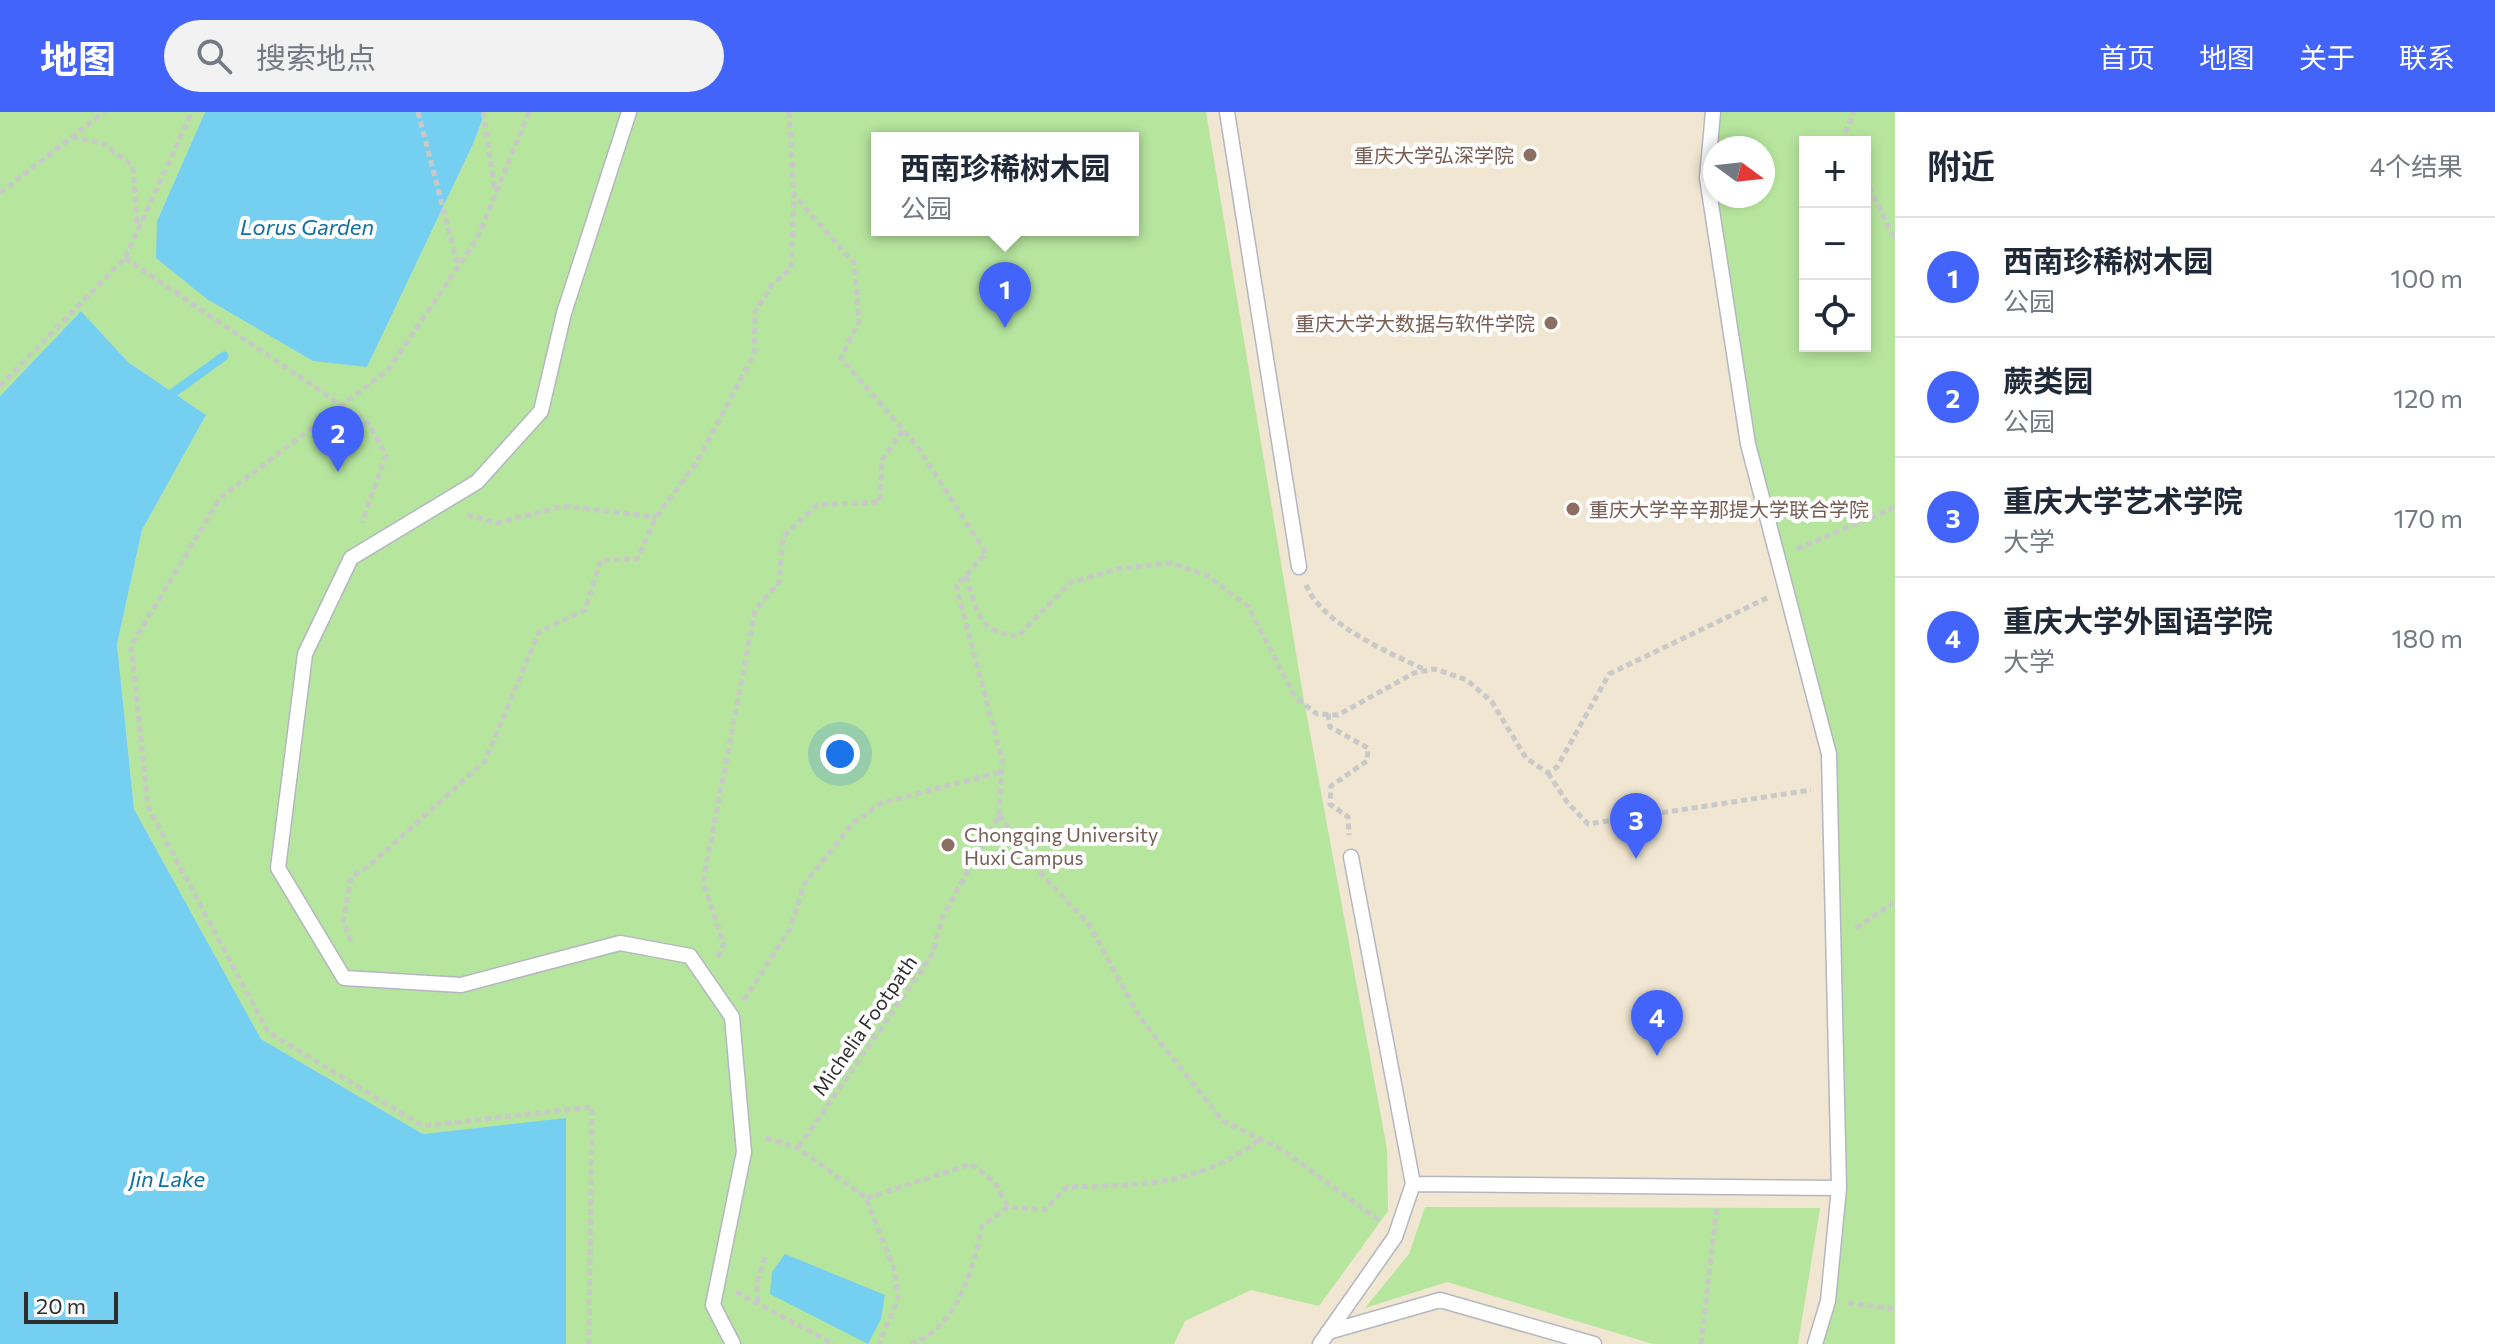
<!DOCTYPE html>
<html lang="zh">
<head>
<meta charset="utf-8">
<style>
	:root { --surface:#fff; --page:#f2f2f3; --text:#1f2937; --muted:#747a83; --line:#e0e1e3; --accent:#4264fb }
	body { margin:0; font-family:Commissioner,"Noto Sans SC",sans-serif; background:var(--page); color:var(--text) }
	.controls { position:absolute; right:24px; top:24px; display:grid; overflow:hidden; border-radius:0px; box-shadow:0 4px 12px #0003 }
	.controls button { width:72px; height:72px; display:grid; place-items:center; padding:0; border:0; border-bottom:2px solid var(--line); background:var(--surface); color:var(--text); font:40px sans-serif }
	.compass { position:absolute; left:1703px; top:24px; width:72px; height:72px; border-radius:50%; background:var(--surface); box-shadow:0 4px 12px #0003; rotate:105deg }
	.scale { position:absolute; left:24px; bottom:20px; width:94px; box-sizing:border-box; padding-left:8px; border:4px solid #2e2e2e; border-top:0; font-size:22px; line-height:28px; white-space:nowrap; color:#2e2e2e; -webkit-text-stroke:6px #fff; paint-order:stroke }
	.you { position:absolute; left:840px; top:642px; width:28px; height:28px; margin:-20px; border:6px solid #fff; border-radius:50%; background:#1a73e8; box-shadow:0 0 0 12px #1a73e833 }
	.badge { display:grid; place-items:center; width:52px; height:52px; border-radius:50%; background:var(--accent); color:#fff; font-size:26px; font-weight:700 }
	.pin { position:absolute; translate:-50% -66px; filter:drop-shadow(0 2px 4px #0008) }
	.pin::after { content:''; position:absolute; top:42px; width:28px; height:24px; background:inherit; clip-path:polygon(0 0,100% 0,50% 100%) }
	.popup { position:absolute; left:871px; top:20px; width:268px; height:104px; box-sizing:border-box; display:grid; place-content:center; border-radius:0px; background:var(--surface); filter:drop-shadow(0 2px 6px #0005); font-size:26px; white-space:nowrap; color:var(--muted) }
	.popup b { font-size:30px; color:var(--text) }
	.popup::after { content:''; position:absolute; left:50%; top:100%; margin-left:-16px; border:16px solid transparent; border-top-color:var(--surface) }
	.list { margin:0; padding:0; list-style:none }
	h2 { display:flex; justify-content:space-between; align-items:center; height:104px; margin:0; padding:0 32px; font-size:34px }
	h2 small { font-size:26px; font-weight:400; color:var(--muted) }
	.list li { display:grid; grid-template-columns:52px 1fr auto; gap:24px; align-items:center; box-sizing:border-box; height:120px; padding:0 32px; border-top:2px solid var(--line) }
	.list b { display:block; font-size:30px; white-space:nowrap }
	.list p { margin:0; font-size:26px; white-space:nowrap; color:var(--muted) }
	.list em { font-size:26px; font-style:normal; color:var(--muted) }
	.icon { flex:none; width:44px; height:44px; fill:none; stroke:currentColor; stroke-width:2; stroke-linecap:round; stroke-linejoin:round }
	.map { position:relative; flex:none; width:1895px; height:1232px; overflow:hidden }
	header { display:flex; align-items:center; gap:48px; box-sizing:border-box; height:112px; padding:0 40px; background:var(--accent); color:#fff }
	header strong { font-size:38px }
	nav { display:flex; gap:44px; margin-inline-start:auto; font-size:28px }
	.search { width:560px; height:72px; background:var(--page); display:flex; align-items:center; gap:20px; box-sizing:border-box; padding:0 28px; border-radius:44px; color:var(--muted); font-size:30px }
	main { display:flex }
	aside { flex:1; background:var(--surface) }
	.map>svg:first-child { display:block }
	.education { fill:#f0e6d1; fill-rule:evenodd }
	.green { fill:#b6e59e; fill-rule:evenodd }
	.water { fill:#75cff0 }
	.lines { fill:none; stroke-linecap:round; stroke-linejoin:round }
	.stream { stroke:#75cff0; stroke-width:9 }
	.lane-casing { stroke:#b4b7c1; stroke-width:17 }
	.path { stroke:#c9c9c9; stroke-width:5; stroke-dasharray:6 4; stroke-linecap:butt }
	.lane { stroke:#fff; stroke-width:14 }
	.education-dot { fill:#8d6e63; stroke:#fff; stroke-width:3 }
	.labels { text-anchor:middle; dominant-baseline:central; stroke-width:8; stroke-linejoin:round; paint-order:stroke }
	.education-label { font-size:20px; fill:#785e54; stroke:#fff; text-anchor:end }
	.street-label { font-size:20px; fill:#2e2e2e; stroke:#fff }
	.water-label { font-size:22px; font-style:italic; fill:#0d6fa3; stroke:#fff }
</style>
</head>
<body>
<header>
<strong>地图</strong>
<div class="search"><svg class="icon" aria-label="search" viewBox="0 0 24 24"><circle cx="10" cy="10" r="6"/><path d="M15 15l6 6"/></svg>搜索地点</div>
<nav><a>首页</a><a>地图</a><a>关于</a><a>联系</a></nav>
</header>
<main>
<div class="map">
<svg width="1895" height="1232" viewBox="0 0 1895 1232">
	<rect width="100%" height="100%" fill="#efe9e1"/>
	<!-- education -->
	<path class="education" d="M 0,0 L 1895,0 L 1895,1232 L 0,1232 ZM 877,26 L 1133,26 L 1133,118 L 877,118 ZM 1805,30 L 1865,30 L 1865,234 L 1805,234 ZM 1715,36 L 1763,36 L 1763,84 L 1715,84 Z"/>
	<!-- green -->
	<path class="green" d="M 0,0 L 205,0 L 157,109 L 367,255 L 474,30 L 485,0 L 1206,0 L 1303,583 L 1387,1037 L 1388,1099 L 1319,1194 L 1251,1178 L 1185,1209 L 1174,1232 L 566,1232 L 566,1007 L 423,1022 L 261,927 L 134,697 L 117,532 L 142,418 L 206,303 L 128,250 L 81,199 L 0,284 ZM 877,26 L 1133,26 L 1133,118 L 877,118 Z
		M 1713,0 L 1895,0 L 1895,1232 L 1815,1232 L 1839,1076 L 1829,642 L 1748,332 L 1707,66 ZM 1805,30 L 1865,30 L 1865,234 L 1805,234 ZM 1715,36 L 1763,36 L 1763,84 L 1715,84 Z
		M 1425,1095 L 1820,1096 L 1798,1232 L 1653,1232 L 1447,1170 L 1365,1196 L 1409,1142 Z"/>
	<!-- water -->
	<path class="water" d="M 205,0 L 485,0 L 474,30 L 367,255 L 313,249 L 207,187 L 156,146 L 157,109 Z
		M 81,199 L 128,250 L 206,303 L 142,418 L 117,532 L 134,697 L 261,927 L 423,1022 L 566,1006 L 566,1232 L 0,1232 L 0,284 Z
		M 785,1142 L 885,1183 L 881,1207 L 868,1232 L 770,1182 L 772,1160 Z"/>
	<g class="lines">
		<!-- stream -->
		<path class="stream" d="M 173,281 L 224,244"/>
		<defs>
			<path id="lane" d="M 629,0 L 564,201 L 541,299 L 477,370 L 351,446 L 305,542 L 278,756 L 344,866 L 461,873 L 620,831 L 690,844 L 732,905 L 744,1040 L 713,1193 L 733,1232
				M 1227,0 L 1299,455
				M 1713,0 L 1707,66 L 1748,332 L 1829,642 L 1839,1076 L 1828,1189 L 1815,1232
				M 1413,1072 L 1839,1076
				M 1328,1220 L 1440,1188 L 1594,1232
				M 1320,1232 L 1395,1125 L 1413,1072 L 1351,745"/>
		</defs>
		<!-- lane casing -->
		<use href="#lane" class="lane-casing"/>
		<!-- path -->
		<path class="path" d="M 418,0 L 458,154
			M 483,0 L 495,78
			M 529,0 L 477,127 L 388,258 L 220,386 L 131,534 L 148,695 L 268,920 L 423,1014 L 592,995 L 589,1232
			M 789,0 L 794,83 L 854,151 L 859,209 L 841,246 L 917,334 L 986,441 L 956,474 L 1002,647 L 999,703 L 943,804 L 932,843 L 798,1036
			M 72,25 L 104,32 L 133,54 L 137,115
			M 1849,30 L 1845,21 L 1854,0
			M 1865,66 L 1895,128
			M 0,81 L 104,0
			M 125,146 L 369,312 L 386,343 L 362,411
			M 0,274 L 125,146 L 192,0
			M 467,403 L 497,411 L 564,394 L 656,405
			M 1797,437 L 1895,395
			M 966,464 C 977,498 977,521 1018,524 L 1071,470 L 1118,457 L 1170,451 L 1206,463 L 1248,494 L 1295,585 L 1317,602 L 1338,603 L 1414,561 L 1435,557 L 1467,568 L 1492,590 L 1526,646 L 1548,661 L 1557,655 L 1609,562 L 1767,486
			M 1306,473 C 1322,512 1389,541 1426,558
			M 1328,602 L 1330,615 L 1368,636 L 1367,649 L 1331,674 L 1330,692 L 1348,705 L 1349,723
			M 1548,661 L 1567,690 L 1588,712 L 1811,678
			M 999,703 L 1044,765 L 1088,811 L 1139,904 L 1223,1009 L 1281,1037 L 1380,1109
			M 1856,816 L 1895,790
			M 351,829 L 343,810 L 351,765 L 370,753 L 485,649 L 539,520 L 585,498 L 601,448 L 637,447 L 656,405 L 697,350 L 754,242 L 755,200 L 772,173 L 791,156 L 794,84
			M 718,845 L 724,832 L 703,770 L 755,499 L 779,470 L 783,425 L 817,393 L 880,390 L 882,348 L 903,318
			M 744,888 L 790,817 L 804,773 L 852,712 L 881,691 L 1001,660
			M 766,1026 L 798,1036 L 866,1086 L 895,1159 L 898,1187 L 879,1232
			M 867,1086 L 971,1052 L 994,1069 L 1008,1095
			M 736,1180 L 834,1232
			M 758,1190 L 757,1170 L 765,1145
			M 1848,1191 L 1895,1197
			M 911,1232 C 956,1218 974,1155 982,1114 L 1008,1095 L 1045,1098 L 1067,1075 C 1141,1073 1199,1074 1260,1027
			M 1701,1232 L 1717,1094"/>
		<!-- lane -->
		<use href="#lane" class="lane"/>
	</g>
	<!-- markers -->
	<g class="education-dot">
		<circle cx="1530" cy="43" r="8"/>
		<circle cx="1551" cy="211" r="8"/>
		<circle cx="1573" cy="397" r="8"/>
		<circle cx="948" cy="733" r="8"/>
	</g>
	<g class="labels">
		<!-- education labels -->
		<g class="education-label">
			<text x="1514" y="43">重庆大学弘深学院</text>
			<text x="1535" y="211">重庆大学大数据与软件学院</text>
			<text x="1589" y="397" text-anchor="start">重庆大学辛辛那提大学联合学院</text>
			<text x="964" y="722" text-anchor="start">Chongqing University<tspan x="964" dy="23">Huxi Campus</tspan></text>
		</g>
		<!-- street labels -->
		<g class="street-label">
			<text transform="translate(864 913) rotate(-55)">Michelia Footpath</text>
		</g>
		<!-- water labels -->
		<g class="water-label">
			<text x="307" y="114">Lorus Garden</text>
			<text x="167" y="1066">Jin Lake</text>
		</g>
	</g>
</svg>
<div class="controls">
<button>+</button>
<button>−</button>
<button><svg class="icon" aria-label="locate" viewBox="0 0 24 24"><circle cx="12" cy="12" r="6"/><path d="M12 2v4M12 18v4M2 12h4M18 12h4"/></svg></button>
</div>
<svg class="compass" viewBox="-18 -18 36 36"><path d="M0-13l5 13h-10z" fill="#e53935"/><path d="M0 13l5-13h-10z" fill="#747a83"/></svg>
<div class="scale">20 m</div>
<div class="you"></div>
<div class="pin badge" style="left:1005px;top:216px">1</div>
<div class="popup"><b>西南珍稀树木园</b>公园</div>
<div class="pin badge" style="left:338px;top:360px">2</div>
<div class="pin badge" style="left:1636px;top:747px">3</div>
<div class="pin badge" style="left:1657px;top:944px">4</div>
</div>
<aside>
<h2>附近<small>4个结果</small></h2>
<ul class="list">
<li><span class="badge">1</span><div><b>西南珍稀树木园</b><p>公园</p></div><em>100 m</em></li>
<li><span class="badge">2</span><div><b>蕨类园</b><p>公园</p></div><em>120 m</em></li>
<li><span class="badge">3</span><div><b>重庆大学艺术学院</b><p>大学</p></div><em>170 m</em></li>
<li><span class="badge">4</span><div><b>重庆大学外国语学院</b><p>大学</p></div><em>180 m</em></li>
</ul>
</aside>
</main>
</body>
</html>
